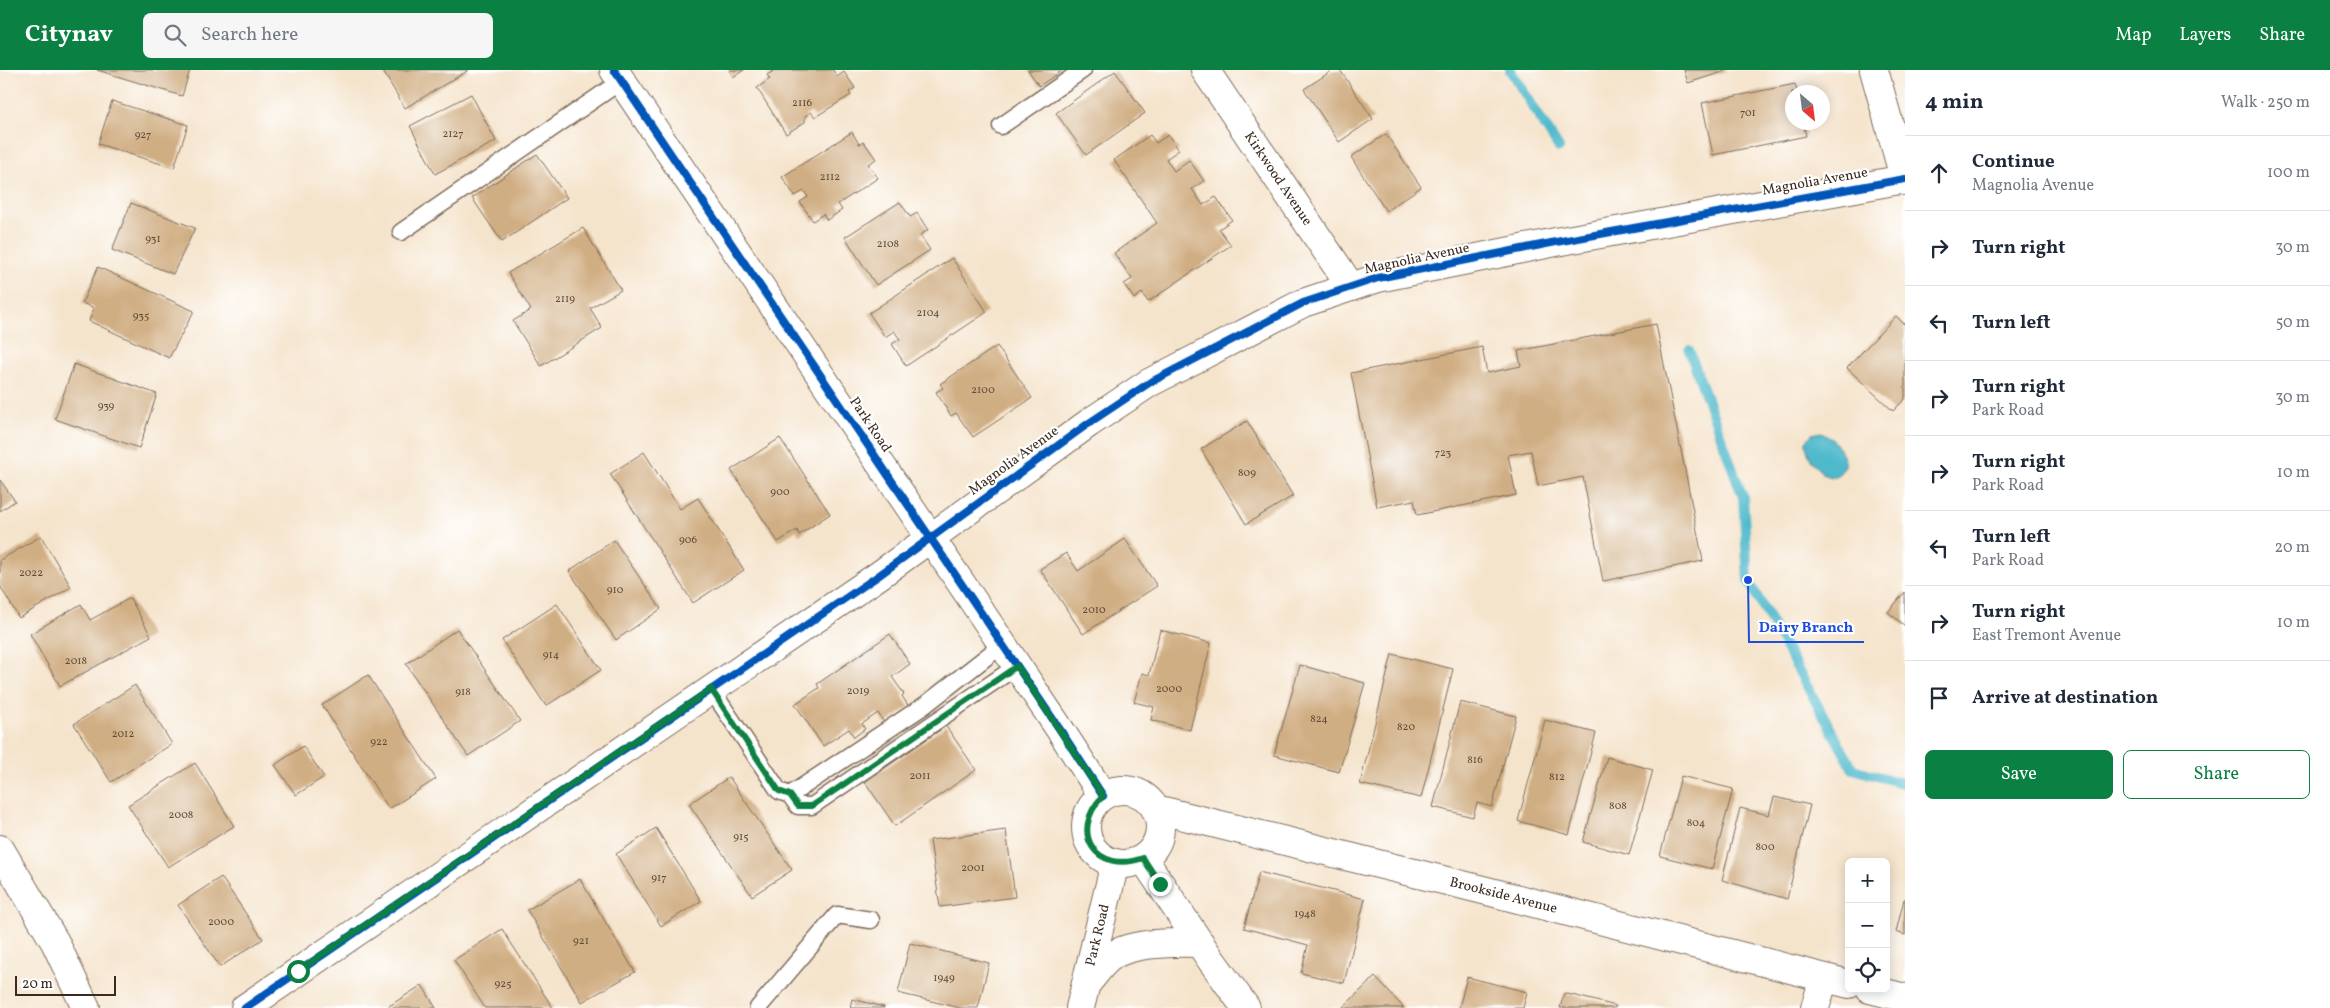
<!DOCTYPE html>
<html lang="en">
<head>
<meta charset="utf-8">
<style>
	:root { --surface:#fff; --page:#f6f6f7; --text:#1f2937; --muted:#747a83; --line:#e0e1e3; --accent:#0b8043 }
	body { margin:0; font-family:Vollkorn,serif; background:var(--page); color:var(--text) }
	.controls { position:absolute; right:15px; bottom:15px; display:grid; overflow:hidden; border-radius:8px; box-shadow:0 2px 12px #0003 }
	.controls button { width:45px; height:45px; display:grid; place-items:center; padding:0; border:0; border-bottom:1px solid var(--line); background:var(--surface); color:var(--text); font:25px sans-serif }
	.compass { position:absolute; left:1785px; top:15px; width:45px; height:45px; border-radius:50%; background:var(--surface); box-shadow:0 2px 12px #0003; rotate:152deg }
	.scale { position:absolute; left:15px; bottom:12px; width:101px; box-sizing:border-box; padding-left:5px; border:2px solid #3b2a1e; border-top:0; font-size:14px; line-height:18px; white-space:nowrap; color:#3b2a1e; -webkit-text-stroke:4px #fff; paint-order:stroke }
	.stop { position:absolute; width:15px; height:15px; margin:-11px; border:4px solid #0b8043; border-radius:50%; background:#fff }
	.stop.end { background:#0b8043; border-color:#fff; box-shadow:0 1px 5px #0008 }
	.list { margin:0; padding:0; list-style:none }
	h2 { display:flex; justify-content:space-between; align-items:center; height:65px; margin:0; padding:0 20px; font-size:21px }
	h2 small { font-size:16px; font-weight:400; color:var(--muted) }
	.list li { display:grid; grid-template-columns:32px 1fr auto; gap:15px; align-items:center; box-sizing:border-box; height:75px; padding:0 20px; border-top:1px solid var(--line) }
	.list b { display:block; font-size:19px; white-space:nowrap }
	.list p { margin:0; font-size:16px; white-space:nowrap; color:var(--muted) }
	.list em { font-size:16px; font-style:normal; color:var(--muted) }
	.actions { display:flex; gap:10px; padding:15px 20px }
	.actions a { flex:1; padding:11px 0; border:1px solid var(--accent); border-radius:8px; text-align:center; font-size:18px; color:var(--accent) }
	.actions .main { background:var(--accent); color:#fff }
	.icon { flex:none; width:28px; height:28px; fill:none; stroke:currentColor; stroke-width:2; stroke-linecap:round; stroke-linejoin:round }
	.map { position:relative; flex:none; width:1905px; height:938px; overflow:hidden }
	header { display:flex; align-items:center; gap:30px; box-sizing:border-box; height:70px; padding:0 25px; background:var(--accent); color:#fff }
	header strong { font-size:24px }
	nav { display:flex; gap:28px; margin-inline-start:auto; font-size:18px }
	.search { width:350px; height:45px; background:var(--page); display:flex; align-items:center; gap:12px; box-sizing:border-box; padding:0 18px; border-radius:8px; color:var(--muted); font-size:19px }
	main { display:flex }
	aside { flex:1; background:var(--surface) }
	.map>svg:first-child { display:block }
	.water { fill:#4fb9cc; stroke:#457275 }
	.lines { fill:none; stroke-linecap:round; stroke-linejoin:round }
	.stream { stroke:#4fb9cc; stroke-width:10 }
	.building { fill:#d0ae83 }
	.service-casing { stroke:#7c6b5b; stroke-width:19 }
	.minor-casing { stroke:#7c6b5b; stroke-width:30 }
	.tertiary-casing { stroke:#7c6b5b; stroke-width:30 }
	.service { stroke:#fff; stroke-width:16 }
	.minor { stroke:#fff; stroke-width:28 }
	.tertiary { stroke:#fff; stroke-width:28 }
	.cycleway-casing { stroke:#fff; stroke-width:11 }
	.cycleway { stroke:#0057b8; stroke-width:8 }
	.route { stroke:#0b8043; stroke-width:6 }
	.labels { text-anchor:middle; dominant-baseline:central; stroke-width:4.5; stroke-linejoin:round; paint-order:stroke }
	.number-label { font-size:11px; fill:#604b37 }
	.street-label { font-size:14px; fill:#3b2a1e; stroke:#fff }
	.leader { fill:none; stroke:#1d4ed8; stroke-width:2 }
	.callout-dot { fill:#1d4ed8; stroke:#fff; stroke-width:2 }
	.callout-label { font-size:15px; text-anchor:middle; font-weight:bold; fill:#1d4ed8; stroke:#fff; stroke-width:4.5; stroke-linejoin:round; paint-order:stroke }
</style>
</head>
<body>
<header>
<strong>Citynav</strong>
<div class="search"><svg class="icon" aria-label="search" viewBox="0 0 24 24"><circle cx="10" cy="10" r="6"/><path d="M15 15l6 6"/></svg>Search here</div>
<nav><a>Map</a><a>Layers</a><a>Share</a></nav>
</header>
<main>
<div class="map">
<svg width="1905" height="938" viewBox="0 0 1905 938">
	<rect width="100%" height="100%" fill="#fff"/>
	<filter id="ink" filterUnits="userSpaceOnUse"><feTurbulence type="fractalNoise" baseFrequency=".02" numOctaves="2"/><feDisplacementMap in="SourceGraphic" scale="10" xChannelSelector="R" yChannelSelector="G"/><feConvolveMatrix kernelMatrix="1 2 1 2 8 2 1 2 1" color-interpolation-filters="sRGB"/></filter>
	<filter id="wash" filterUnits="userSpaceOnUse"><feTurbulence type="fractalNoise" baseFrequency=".0096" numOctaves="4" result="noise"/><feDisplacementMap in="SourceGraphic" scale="20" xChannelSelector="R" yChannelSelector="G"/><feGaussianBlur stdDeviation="1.12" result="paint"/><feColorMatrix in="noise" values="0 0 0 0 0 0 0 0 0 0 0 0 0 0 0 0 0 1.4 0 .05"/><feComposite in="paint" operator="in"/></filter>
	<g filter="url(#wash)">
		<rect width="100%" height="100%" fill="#f5e4cc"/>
		<!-- water -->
		<path class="water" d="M 1821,362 C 1833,366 1847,385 1845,397 L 1836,407 C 1820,409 1805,385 1806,371 L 1812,364 Z"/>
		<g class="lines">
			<!-- stream -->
			<path class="stream" d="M 1510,0 L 1559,78
				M 1689,280 L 1743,427 L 1748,510 L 1853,699 L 1905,714"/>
		</g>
		<g id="blocks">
			<!-- building -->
			<path class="building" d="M 97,0 L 190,0 L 182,26 Z
				M 382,0 L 469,0 L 405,38 Z
				M 729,0 L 744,0 L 733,7 Z
				M 775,0 L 833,0 L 837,7 L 844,2 L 855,18 L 849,22 L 851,25 L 815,47 L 811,42 L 805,46 L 805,52 L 786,64 L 757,18 L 770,9 L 767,5 Z
				M 1028,0 L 1063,0 L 1039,16 Z
				M 1333,0 L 1340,0 L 1373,49 L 1339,72 L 1304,19 Z
				M 1684,0 L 1729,0 L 1688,13 Z
				M 1115,1 L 1145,43 L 1086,85 L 1056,43 Z
				M 1795,14 L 1797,22 L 1792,22 L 1792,52 L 1803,52 L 1806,66 L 1713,85 L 1702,33 Z
				M 471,24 L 496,71 L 435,104 L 410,56 Z
				M 112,31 L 188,55 L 174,98 L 98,74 Z
				M 852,62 L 859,74 L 864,72 L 876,89 L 868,94 L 878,108 L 838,134 L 842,140 L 827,150 L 823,144 L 813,151 L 800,132 L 808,127 L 804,121 L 795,126 L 782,107 Z
				M 1386,64 L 1421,117 L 1386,141 L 1351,87 Z
				M 1150,65 L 1156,73 L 1168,65 L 1179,80 L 1166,89 L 1174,101 L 1189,90 L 1204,111 L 1192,119 L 1203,135 L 1216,127 L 1232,150 L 1219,159 L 1231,175 L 1148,232 L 1142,223 L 1134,229 L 1124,214 L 1132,209 L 1114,183 L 1157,153 L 1114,90 Z
				M 537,84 L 567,128 L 502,172 L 472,128 Z
				M 900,132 L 910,147 L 917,143 L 928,160 L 920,165 L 930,180 L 876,215 L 845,167 Z
				M 131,133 L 195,158 L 173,204 L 112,180 Z
				M 583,158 L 621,220 L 590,238 L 602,258 L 541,296 L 513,251 L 531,240 L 508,203 Z
				M 952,188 L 987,242 L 906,296 L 892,274 L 900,269 L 894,261 L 885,267 L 869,243 Z
				M 98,197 L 194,241 L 169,288 L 89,251 L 94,238 L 82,233 Z
				M 1896,246 L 1905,255 L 1905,329 L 1893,341 L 1847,298 Z
				M 1656,254 L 1703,491 L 1603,511 L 1583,407 L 1538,416 L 1531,381 L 1508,385 L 1516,425 L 1417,445 L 1414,430 L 1377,437 L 1351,303 L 1482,277 L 1487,303 L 1521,296 L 1518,281 Z
				M 997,276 L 1032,328 L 973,367 L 956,343 L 951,346 L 936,322 L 943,318 L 940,314 Z
				M 74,294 L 157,324 L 139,378 L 55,349 Z
				M 1247,351 L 1293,426 L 1246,454 L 1201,379 Z
				M 780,368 L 830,444 L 799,465 L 797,460 L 778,472 L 731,400 Z
				M 644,382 L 680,439 L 698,428 L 744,500 L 693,533 L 610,404 Z
				M 0,410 L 15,431 L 0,441 Z
				M 41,466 L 71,517 L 19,548 L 0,516 L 0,490 Z
				M 1125,469 L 1157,516 L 1083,564 L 1040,499 L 1066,483 L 1078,501 Z
				M 614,470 L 661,539 L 616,570 L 569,501 Z
				M 1905,522 L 1905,556 L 1888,542 Z
				M 130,528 L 151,566 L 60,616 L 30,564 L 81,534 L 90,550 Z
				M 557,534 L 601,600 L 546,636 L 502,570 Z
				M 457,559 L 520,651 L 468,686 L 406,594 Z
				M 1160,560 L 1211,573 L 1190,660 L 1151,650 L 1154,637 L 1134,632 L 1142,603 L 1149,605 Z
				M 890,564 L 910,594 L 892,607 L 904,624 L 902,626 L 909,637 L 885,654 L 878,643 L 862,654 L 865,659 L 854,667 L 849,659 L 823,676 L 795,634 L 819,618 L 817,614 Z
				M 1392,584 L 1453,599 L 1421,728 L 1360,714 Z
				M 1300,595 L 1365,613 L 1339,702 L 1274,685 Z
				M 368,605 L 436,709 L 389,739 L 322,635 Z
				M 135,615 L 172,674 L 111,712 L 74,654 Z
				M 1460,632 L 1516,646 L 1492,737 L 1477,733 L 1473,747 L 1433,737 Z
				M 1545,650 L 1596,663 L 1569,765 L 1518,751 Z
				M 946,656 L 976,700 L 895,756 L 865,712 Z
				M 303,676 L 324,707 L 296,725 L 275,695 Z
				M 1607,687 L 1653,700 L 1629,785 L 1583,772 Z
				M 195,693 L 234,756 L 168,797 L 128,735 Z
				M 1681,706 L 1733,719 L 1712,799 L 1660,786 Z
				M 729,707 L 792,800 L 752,826 L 689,734 Z
				M 1774,727 L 1810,735 L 1787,829 L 1722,810 L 1740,738 L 1769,745 Z
				M 656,758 L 701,831 L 661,856 L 616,784 Z
				M 1006,760 L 1015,827 L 940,837 L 930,770 Z
				M 1259,802 L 1365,829 L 1344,913 L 1301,903 L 1308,875 L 1244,858 Z
				M 221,807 L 263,869 L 220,897 L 178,835 Z
				M 580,809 L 635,902 L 582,932 L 527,840 Z
				M 1904,829 L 1905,829 L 1905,865 L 1896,862 Z
				M 502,859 L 553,938 L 485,938 L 454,890 Z
				M 910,873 L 989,893 L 978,938 L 960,938 L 898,923 Z
				M 1375,907 L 1404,938 L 1342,938 Z
				M 1467,907 L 1527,922 L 1523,938 L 1459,938 Z
				M 422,915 L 436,938 L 386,938 Z
				M 1564,923 L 1616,936 L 1615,938 L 1560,938 Z
				M 852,929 L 884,937 L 884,938 L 850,938 Z"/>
		</g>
	</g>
	<g filter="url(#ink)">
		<use href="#blocks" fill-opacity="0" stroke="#7c6b5b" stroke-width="1"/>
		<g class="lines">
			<defs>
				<path id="service" d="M 1001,56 L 1083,0
					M 401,162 L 621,11
					M 711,619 L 779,721 L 790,725 L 925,635 L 1003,574
					M 790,725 L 798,736 L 812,736 L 1017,596
					M 758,938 L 837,845 L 871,850"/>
				<g id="minor">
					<path id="s1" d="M 1205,0 L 1351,217"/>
					<path d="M 1874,0 L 1905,111"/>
					<path id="s2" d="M 1156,739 L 1487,821 L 1849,914"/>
					<path d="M 0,779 L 55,872 L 86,938"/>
					<path d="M 1870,919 L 1905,928"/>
					<path d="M 245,938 L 878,506 L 1089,353 L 1149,313 L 1303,233 L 1378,208 L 1556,172 L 1905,109"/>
					<path id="s3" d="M 1080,938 L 1115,793"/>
					<path d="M 1815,938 L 1824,908"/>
				</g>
				<path id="tertiary" d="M 614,0 L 1061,661 L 1103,726
					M1086 757a37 37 0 1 1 74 0a37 37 0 1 1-74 0Z
					M 1143,788 L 1209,887 L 1246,938
					M 1087,913 C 1094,905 1100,896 1108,889 C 1126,872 1177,872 1200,873"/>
			</defs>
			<!-- service casing -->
			<use href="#service" class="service-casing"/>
			<!-- minor casing -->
			<use href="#minor" class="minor-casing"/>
			<!-- tertiary casing -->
			<use href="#tertiary" class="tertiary-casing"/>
			<!-- service -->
			<use href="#service" class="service"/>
			<!-- minor -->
			<use href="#minor" class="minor"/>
			<!-- tertiary -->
			<use href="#tertiary" class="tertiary"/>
			<defs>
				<path id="cycleway" d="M 614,0 L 1061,661 L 1103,726
					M 245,938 L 878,506 L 1089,353 L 1149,313 L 1303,233 L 1378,208 L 1556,172 L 1905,109"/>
			</defs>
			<!-- cycleway casing -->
			<use href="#cycleway" class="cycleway-casing"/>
			<!-- cycleway -->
			<use href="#cycleway" class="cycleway"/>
		</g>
	</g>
	<g class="lines" filter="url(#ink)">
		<!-- route -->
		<path class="route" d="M 298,901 L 711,619 L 779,721 L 790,725 L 798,736 L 812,736 L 1017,596 L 1103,726 C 1068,762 1096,805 1143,788 L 1160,814"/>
	</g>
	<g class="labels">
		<!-- number labels -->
		<g class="number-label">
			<text x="802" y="33">2116</text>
			<text x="1748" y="43">701</text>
			<text x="453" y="64">2127</text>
			<text x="143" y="65">927</text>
			<text x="830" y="107">2112</text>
			<text x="153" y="169">931</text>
			<text x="888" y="174">2108</text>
			<text x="565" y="229">2119</text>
			<text x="928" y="243">2104</text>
			<text x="141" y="246">935</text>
			<text x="983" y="320">2100</text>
			<text x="106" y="336">939</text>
			<text x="1443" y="383">723</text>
			<text x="1247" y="403">809</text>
			<text x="780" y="422">900</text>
			<text x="688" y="470">906</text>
			<text x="31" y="503">2022</text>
			<text x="615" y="520">910</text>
			<text x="1094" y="540">2010</text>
			<text x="551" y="585">914</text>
			<text x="76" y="591">2018</text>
			<text x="1169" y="619">2000</text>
			<text x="858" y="621">2019</text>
			<text x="463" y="622">918</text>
			<text x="1319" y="649">824</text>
			<text x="1406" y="657">820</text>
			<text x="123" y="664">2012</text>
			<text x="379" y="672">922</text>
			<text x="1475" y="690">816</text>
			<text x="920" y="706">2011</text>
			<text x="1557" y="707">812</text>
			<text x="1618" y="736">808</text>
			<text x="181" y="745">2008</text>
			<text x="1696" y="753">804</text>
			<text x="741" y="767">915</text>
			<text x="1765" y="777">800</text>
			<text x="973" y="798">2001</text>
			<text x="659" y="808">917</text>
			<text x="1305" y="844">1948</text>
			<text x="221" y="852">2000</text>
			<text x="581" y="871">921</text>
			<text x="944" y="908">1949</text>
			<text x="503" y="914">925</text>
		</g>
		<!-- street labels -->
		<g class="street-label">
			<text stroke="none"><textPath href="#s1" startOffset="131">Kirkwood Avenue</textPath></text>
			<text transform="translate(1815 112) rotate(-10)">Magnolia Avenue</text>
			<text transform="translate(1417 189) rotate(-12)">Magnolia Avenue</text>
			<text transform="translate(870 355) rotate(56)">Park Road</text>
			<text transform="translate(1014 391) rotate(-36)">Magnolia Avenue</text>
			<text stroke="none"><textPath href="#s2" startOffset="358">Brookside Avenue</textPath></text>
			<text stroke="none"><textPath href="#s3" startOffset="75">Park Road</textPath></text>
		</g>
	</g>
	<!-- callouts -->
	<path class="leader" d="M1748 510L1749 572H1864"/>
	<circle class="callout-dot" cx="1748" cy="510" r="5"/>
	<g class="callout-label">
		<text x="1806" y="562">Dairy Branch</text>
	</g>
</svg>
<div class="controls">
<button>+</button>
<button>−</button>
<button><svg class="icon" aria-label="locate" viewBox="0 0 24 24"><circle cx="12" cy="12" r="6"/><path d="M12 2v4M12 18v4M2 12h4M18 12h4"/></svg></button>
</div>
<svg class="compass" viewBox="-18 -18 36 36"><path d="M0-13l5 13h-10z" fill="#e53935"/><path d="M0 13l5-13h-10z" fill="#747a83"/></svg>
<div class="scale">20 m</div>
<div class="stop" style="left:298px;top:901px"></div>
<div class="stop end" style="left:1160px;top:814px"></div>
</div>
<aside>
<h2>4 min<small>Walk · 250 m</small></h2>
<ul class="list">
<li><svg class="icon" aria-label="ahead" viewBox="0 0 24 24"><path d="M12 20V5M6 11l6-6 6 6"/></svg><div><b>Continue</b><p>Magnolia Avenue</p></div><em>100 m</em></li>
<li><svg class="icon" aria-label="right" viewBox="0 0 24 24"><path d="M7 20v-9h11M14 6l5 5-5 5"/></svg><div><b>Turn right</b></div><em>30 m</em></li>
<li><svg class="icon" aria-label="left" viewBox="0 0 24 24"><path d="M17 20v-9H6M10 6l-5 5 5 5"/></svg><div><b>Turn left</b></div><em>50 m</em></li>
<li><svg class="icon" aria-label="right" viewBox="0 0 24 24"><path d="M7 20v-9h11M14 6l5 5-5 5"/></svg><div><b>Turn right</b><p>Park Road</p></div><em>30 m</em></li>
<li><svg class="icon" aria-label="right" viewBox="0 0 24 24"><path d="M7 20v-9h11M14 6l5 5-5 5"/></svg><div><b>Turn right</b><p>Park Road</p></div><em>10 m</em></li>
<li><svg class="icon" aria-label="left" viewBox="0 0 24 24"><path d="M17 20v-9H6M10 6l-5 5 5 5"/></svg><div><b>Turn left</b><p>Park Road</p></div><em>20 m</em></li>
<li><svg class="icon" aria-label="right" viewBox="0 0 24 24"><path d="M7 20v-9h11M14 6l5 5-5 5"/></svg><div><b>Turn right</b><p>East Tremont Avenue</p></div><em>10 m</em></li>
<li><svg class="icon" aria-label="arrive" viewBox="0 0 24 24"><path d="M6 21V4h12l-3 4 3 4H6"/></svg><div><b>Arrive at destination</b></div></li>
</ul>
<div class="actions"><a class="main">Save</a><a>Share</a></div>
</aside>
</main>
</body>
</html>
